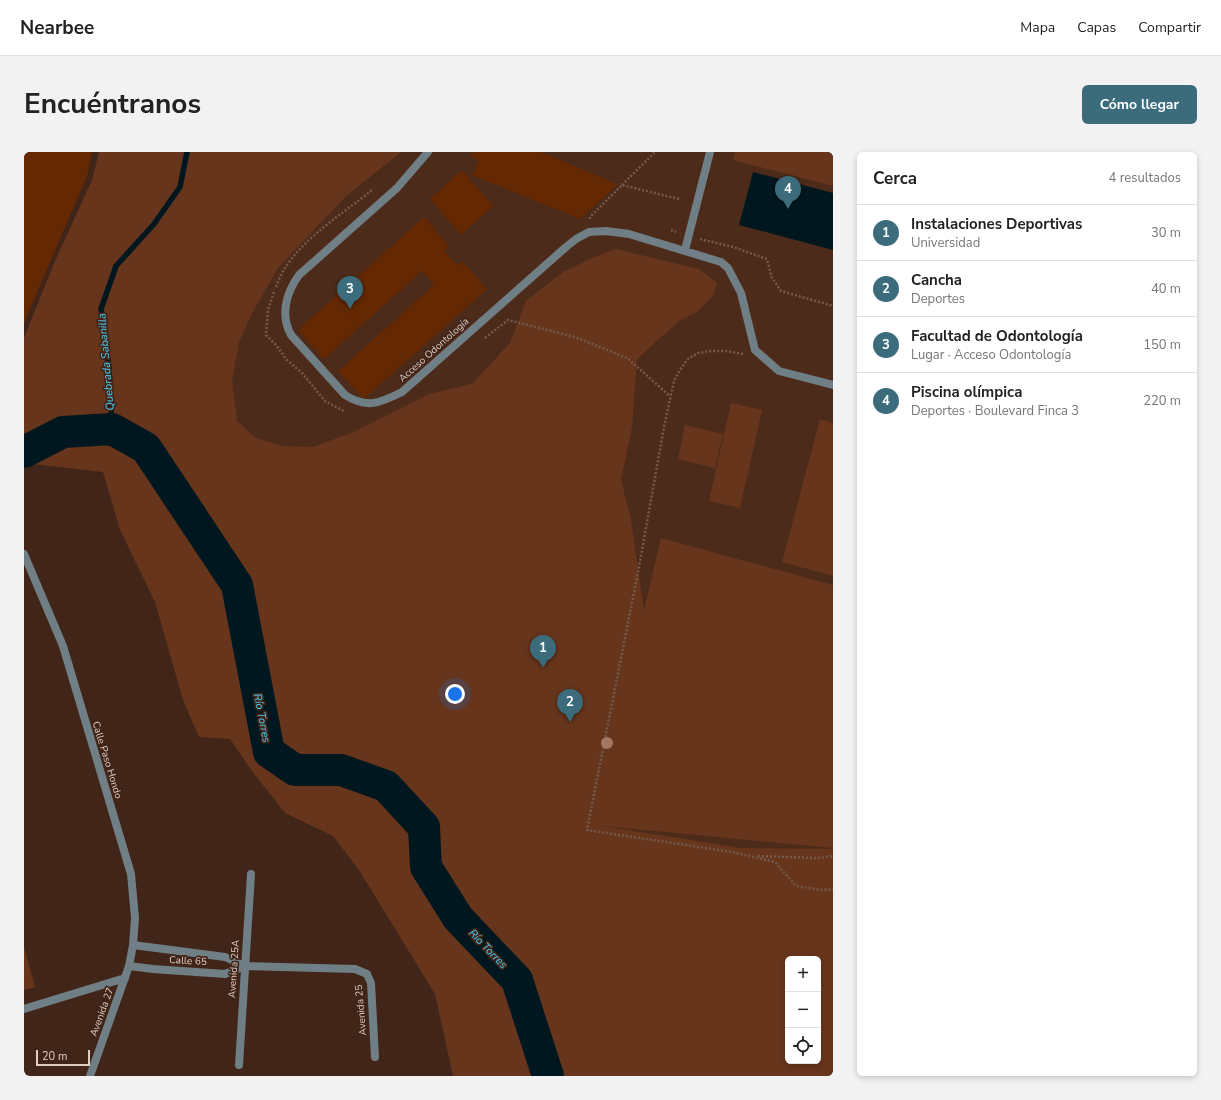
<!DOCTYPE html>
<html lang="es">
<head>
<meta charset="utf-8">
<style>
	:root { --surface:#fff; --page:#f2f2f2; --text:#222; --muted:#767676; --line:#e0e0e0; --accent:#3c6c7b }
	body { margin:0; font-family:"Nunito Sans",sans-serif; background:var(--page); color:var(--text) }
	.controls { position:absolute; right:12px; bottom:12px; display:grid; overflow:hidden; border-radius:6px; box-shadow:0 2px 6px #0003 }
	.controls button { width:36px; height:36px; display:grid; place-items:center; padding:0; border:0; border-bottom:1px solid var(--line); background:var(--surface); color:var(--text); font:20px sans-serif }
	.scale { position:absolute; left:12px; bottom:10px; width:54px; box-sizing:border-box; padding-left:4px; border:2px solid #dfcdc4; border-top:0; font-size:11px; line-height:14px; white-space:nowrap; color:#dfcdc4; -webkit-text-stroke:3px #412518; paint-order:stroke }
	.you { position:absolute; left:431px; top:542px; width:14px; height:14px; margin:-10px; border:3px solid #fff; border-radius:50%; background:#1a73e8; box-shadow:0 0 0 6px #1a73e833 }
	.badge { display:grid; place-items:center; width:26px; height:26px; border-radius:50%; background:var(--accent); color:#fff; font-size:13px; font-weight:700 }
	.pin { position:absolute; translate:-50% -33px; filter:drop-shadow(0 1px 2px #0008) }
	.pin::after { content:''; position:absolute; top:21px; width:14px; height:12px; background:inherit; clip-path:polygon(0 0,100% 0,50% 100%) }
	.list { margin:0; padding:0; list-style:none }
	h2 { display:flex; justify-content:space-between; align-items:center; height:52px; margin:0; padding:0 16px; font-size:17px }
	h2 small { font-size:13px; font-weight:400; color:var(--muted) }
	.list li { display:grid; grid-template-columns:26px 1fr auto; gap:12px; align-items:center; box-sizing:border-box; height:56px; padding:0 16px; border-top:1px solid var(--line) }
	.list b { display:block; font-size:15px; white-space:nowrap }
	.list p { margin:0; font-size:13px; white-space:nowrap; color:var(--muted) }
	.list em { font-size:13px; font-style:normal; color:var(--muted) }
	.icon { flex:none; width:22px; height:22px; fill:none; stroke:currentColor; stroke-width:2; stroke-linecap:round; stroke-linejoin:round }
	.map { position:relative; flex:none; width:809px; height:924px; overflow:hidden; border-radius:6px }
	header { display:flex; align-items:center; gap:24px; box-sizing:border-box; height:56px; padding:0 20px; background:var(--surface); border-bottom:1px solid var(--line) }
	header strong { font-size:19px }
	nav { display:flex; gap:22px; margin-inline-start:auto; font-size:14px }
	.intro { display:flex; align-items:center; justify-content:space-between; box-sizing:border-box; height:96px; padding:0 24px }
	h1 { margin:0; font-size:28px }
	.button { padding:10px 18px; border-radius:6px; background:var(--accent); color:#fff; font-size:14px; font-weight:700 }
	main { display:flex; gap:24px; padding:0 24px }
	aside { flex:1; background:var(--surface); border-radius:6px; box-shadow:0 2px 6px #0003 }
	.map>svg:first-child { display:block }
	.built { fill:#4d2b1a }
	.green { fill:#67351b; fill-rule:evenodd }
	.water { fill:#00171f }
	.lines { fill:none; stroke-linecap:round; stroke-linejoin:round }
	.stream { stroke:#00171f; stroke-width:5.5 }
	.river { stroke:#00171f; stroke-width:32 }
	.building { fill:#642803 }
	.path { stroke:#735a4e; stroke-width:2.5; stroke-dasharray:2 2; stroke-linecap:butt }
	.minor { stroke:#6f7f85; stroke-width:8 }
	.tree { fill:#a37762 }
	.labels { text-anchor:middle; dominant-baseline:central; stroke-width:3.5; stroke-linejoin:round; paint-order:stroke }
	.street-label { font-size:10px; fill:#dfcdc4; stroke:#412518 }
	.water-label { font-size:11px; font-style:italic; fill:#49d3fa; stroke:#412518 }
</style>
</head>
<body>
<header>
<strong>Nearbee</strong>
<nav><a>Mapa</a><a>Capas</a><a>Compartir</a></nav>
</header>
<div class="intro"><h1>Encuéntranos</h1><a class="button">Cómo llegar</a></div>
<main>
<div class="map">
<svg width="809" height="924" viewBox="0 0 809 924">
	<rect width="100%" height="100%" fill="#412518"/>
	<!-- built -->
	<path class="built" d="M 75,0 L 809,0 L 809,758 L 697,844 L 0,186 L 31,109 L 68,28 Z"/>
	<!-- green -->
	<path class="green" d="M 75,0 L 377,0 L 321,45 L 254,116 L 227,163 L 215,190 L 208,229 L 213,269 L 232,286 L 258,294 L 289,295 L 327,281 L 405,242 L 448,232 L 486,191 L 502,149 L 539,120 L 570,105 L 592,97 L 675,117 L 693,131 L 689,144 L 673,160 L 655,169 L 613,207 L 608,275 L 597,328 L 607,368 L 620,458 L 637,386 L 809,433 L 809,696 L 578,674 L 717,696 L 809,697 L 809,924 L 429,924 L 411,842 L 335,718 L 309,684 L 261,661 L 228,619 L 206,587 L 175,585 L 159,548 L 131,450 L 96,378 L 79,320 L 0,311 L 0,186 L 31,109 L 68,28 ZM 764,807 L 794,807 L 794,909 L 764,909 Z
		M 711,0 L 809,0 L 809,34 L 709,8 Z
		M 707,251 L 738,258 L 716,356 L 685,349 Z
		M 796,267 L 809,271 L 809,424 L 758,410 Z
		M 661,273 L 699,282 L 691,316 L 654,307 Z
		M 0,795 L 11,835 L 0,838 Z"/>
	<!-- water -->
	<path class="water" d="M 729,20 L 809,41 L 809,98 L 715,73 Z"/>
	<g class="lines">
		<!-- stream -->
		<path class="stream" d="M 88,277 L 85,216 L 77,157 L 92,114 L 130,72 L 156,35 L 163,0"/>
		<!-- river -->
		<path class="river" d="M 0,300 L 39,280 L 88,277 L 122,296 L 213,433 L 245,600 L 271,618 L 317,618 L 362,634 L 400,675 L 402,715 L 434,766 L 493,828 L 524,924"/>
	</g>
	<!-- building -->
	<path class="building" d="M 0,0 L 68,0 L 63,24 L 0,171 Z
		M 449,0 L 517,0 L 594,32 L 556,67 L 448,23 L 455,8 L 447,5 Z
		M 438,18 L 469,54 L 437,83 L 406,47 Z
		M 400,65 L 425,94 L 420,99 L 433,113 L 438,109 L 463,137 L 340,247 L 314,219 L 410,133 L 398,119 L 300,207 L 274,178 Z"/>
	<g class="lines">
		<!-- path -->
		<path class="path" d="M 598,33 L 631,0
			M 566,67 L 566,65 L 598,33 L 655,47
			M 647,78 L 652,80
			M 676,87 L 709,95 L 743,107 L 748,126 L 757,139 L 809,154
			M 252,135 C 266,93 315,65 348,38
			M 250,140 L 244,158 L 242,183 L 252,193 L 263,208 L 278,221 L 301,249 L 320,259
			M 461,186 L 484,168 L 551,185 L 603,206 L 646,244
			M 719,202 L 702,199 L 687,199 L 674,201 L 664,207 L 656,218 L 650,229 L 640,275 L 615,415 L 563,678 L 708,700 L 751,710 L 772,734 L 798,738 L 809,737
			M 734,704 L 793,706 L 809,704"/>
		<!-- minor -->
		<path class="minor" d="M 404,0 L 373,36 L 275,123 C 262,141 256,163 267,183 L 321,243 C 343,257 356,251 378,240 L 542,95 L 552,87 L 565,80 L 582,79 L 605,82 L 697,110 L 704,116 L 717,141 L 731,198 L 755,219 L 809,233
			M 661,98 L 686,0
			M 0,402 L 39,494 L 107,722 L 111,766 L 109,793 L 105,814 L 66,924
			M 109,793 L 201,805 L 220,814
			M 105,814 L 129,817 L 201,822 L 220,814 L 331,817 L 343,822 L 347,831 L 351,905
			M 0,857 L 101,826
			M 215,913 L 227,722"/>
	</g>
	<!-- trees -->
	<circle class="tree" cx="583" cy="591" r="6"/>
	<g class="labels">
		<!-- street labels -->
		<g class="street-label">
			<text transform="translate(410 198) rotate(-42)">Acceso Odontología</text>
			<text transform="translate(83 608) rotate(73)">Calle Paso Hondo</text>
			<text transform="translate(164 809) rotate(3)">Calle 65</text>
			<text transform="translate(210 817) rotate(-86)">Avenida 25A</text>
			<text transform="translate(337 858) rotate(-95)">Avenida 25</text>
			<text transform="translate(78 860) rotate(-70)">Avenida 27</text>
		</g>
		<!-- water labels -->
		<g class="water-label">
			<text transform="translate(82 210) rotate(-95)">Quebrada Sabanilla</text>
			<text transform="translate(238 566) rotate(79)">Río Torres</text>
			<text transform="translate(464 797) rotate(46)">Río Torres</text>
		</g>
	</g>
</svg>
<div class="controls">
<button>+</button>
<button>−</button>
<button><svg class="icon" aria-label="locate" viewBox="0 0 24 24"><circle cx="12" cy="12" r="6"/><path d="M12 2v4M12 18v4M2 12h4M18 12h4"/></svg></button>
</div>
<div class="scale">20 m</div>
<div class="you"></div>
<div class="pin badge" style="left:519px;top:516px">1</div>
<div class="pin badge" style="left:546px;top:570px">2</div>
<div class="pin badge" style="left:326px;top:157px">3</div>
<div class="pin badge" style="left:764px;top:57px">4</div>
</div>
<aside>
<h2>Cerca<small>4 resultados</small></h2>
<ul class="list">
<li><span class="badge">1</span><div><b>Instalaciones Deportivas</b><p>Universidad</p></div><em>30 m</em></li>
<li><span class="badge">2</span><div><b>Cancha</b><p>Deportes</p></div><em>40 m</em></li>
<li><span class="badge">3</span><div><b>Facultad de Odontología</b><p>Lugar · Acceso Odontología</p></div><em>150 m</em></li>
<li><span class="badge">4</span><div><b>Piscina olímpica</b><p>Deportes · Boulevard Finca 3</p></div><em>220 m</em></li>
</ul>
</aside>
</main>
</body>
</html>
